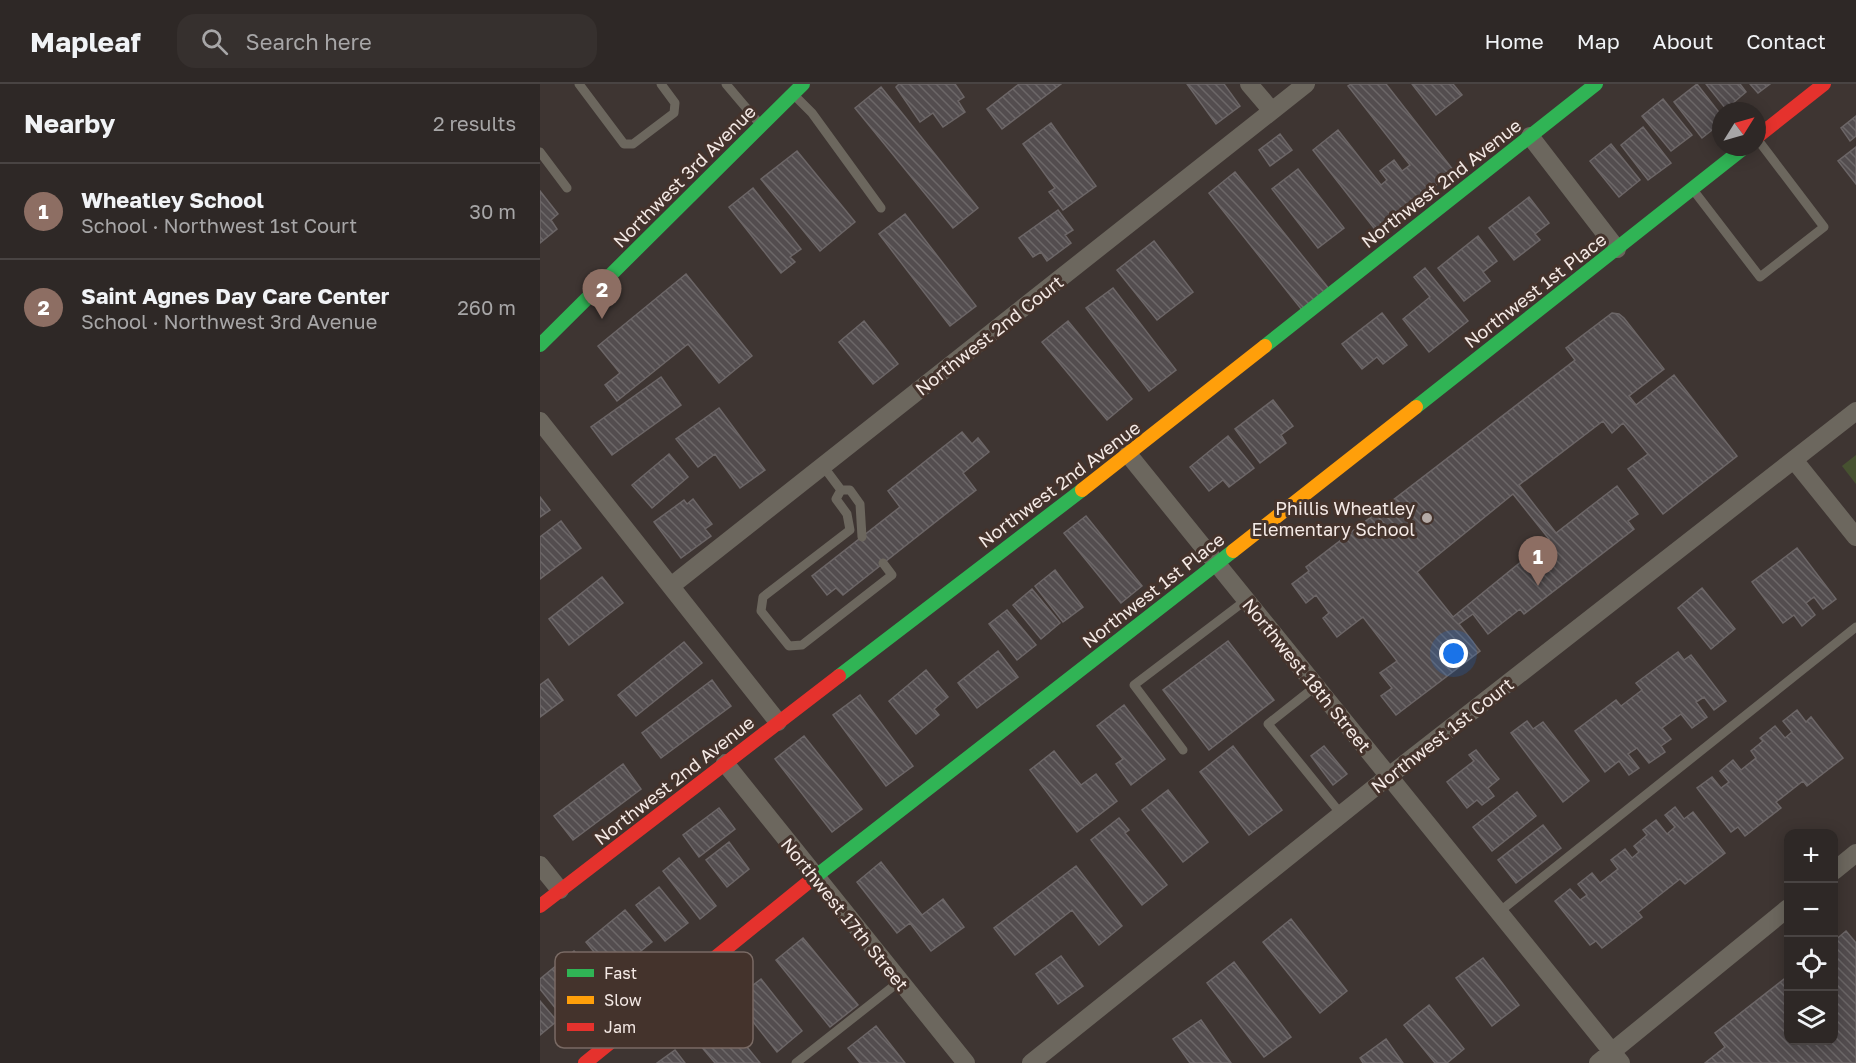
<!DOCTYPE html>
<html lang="en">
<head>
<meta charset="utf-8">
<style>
	:root { --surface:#2e2826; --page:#36302e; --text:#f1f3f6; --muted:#a7a6a7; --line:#494443; --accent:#d93025 }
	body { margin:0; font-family:"Golos Text",sans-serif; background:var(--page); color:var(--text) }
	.controls { position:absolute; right:18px; bottom:18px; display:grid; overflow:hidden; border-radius:12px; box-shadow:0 3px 15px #0003 }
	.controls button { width:54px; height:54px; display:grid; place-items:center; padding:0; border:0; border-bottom:2px solid var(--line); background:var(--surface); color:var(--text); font:30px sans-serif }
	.compass { position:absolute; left:1172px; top:18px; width:54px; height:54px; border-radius:50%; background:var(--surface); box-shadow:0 3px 15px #0003; rotate:53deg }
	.you { position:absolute; left:914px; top:570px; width:21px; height:21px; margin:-15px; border:4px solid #fff; border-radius:50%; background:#1a73e8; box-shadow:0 0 0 9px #1a73e833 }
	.badge { display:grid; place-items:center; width:39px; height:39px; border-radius:50%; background:var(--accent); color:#fff; font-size:20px; font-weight:700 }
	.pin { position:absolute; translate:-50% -50px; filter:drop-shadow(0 2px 3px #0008) }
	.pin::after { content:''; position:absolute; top:32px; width:21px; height:18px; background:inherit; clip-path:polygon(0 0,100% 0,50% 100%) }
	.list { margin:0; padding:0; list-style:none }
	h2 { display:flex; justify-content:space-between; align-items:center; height:78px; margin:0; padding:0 24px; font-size:26px }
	h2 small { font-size:20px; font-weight:400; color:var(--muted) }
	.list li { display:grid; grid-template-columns:39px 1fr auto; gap:18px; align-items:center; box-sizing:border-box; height:96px; padding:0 24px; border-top:2px solid var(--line) }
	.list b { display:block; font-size:22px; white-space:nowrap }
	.list p { margin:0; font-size:20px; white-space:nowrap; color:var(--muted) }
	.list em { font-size:20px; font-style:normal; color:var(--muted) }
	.icon { flex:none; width:33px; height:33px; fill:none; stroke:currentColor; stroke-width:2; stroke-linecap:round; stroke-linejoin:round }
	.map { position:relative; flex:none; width:1316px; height:979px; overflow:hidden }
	header { display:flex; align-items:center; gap:36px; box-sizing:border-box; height:84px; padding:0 30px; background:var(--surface); border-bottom:2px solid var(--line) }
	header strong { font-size:28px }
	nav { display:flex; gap:33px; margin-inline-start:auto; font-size:21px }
	.search { width:420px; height:54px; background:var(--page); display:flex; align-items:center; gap:15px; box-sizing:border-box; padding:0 21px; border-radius:18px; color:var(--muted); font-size:22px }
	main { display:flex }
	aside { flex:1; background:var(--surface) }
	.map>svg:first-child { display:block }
	.grass { fill:url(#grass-tufts) }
	.building { fill:url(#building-back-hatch); stroke:#6c6667; stroke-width:1.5; fill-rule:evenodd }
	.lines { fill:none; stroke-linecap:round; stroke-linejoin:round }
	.lane { stroke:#6c675e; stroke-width:9 }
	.street { stroke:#6c675e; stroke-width:18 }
	.fast { stroke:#30b455; stroke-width:14 }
	.slow { stroke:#ff9f0a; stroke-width:14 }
	.jam { stroke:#e5322d; stroke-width:14 }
	.poi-dot { fill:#b4aaa6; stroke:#44332c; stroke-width:2 }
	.labels { text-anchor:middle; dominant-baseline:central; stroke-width:6; stroke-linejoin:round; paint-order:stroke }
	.street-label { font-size:18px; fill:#f4e9e5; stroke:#44332c }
	.poi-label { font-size:18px; fill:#f4e9e5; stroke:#44332c; text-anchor:end }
	.key { fill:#44332c; stroke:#796a64; stroke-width:1.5 }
	.key-label { font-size:16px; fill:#f4e9e5 }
</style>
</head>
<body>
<header>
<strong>Mapleaf</strong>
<div class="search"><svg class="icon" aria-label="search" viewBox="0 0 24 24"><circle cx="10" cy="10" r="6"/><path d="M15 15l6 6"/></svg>Search here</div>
<nav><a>Home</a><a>Map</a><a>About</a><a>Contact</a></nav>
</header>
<main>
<aside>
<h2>Nearby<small>2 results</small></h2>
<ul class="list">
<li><span class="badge" style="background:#8d6e63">1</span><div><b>Wheatley School</b><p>School · Northwest 1st Court</p></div><em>30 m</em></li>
<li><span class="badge" style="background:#8d6e63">2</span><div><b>Saint Agnes Day Care Center</b><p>School · Northwest 3rd Avenue</p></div><em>260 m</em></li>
</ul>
</aside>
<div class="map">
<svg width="1316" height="979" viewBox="0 0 1316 979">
	<defs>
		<pattern id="grass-tufts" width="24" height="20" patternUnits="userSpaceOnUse" patternTransform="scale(1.5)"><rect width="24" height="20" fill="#465130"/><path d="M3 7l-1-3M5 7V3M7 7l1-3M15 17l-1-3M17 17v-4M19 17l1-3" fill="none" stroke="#616a4e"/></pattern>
		<pattern id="building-back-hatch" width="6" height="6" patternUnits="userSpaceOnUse" patternTransform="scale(1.5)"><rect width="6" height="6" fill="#534d4f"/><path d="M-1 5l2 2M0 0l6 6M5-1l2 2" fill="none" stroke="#6c6768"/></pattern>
	</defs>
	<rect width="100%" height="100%" fill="#3e3532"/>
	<!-- grass -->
	<path class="grass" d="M 1316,371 L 1316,400 L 1302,382 Z"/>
	<!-- building -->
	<path class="building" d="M 359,0 L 415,0 L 424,13 L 418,17 L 425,28 L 403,43 L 393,29 L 380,38 L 356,3 Z
		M 479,0 L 521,0 L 462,45 L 447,25 Z
		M 647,0 L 684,0 L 700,22 L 676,40 Z
		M 811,0 L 846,0 L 914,87 L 837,148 L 773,66 L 798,46 L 841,101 L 847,96 L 840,87 L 854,76 L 862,87 L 870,81 L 808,2 Z
		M 872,0 L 913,0 L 922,11 L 896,31 Z
		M 1157,0 L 1181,31 L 1181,39 L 1162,54 L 1134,18 Z
		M 1166,0 L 1200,0 L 1206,8 L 1186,25 Z
		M 1210,0 L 1230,0 L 1218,9 Z
		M 341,3 L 438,124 L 413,144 L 315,24 Z
		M 1123,15 L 1152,51 L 1131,67 L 1102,32 Z
		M 1316,32 L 1316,52 L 1310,57 L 1301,44 Z
		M 511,39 L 556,102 L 523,126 L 509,108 L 515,104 L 483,60 Z
		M 1103,43 L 1131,79 L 1108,96 L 1081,61 Z
		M 740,50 L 752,66 L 730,82 L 719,66 Z
		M 1071,60 L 1100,96 L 1079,113 L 1050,77 Z
		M 1316,63 L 1316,100 L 1298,77 Z
		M 257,67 L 315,138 L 280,167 L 221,95 Z
		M 758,85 L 804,144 L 778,164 L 732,105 Z
		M 695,88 L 789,205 L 762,226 L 669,109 Z
		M 213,104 L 261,165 L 250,173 L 255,178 L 241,189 L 189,123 Z
		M 0,107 L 18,130 L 11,136 L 17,145 L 0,159 Z
		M 989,113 L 1009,139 L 995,150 L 1000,156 L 974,176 L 949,144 Z
		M 518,126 L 533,146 L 525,151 L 531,159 L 507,177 L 501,168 L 493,173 L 479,154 Z
		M 365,130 L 436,222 L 410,242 L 339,150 Z
		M 938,152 L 957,177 L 943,188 L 950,197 L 924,217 L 898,184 Z
		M 614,157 L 653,208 L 617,236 L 577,186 Z
		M 885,184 L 928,237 L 889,268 L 863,235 L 890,213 L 874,193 Z
		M 146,190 L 212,272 L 179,299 L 148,260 L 77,317 L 65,301 L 80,289 L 58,262 Z
		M 573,204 L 636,286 L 609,307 L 546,224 Z
		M 842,229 L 867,261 L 843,280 L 837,273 L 822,285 L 802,260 Z
		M 1072,229 L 1079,230 L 1084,234 L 1124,285 L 1089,312 L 1096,321 L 1134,291 L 1197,372 L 1123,430 L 1088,385 L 1108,370 L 1083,339 L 1072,349 L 1063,337 L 979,401 L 1016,449 L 1077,402 L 1098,430 L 1088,437 L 1094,445 L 984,530 L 980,525 L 948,550 L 933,530 L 919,540 L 940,567 L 856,631 L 841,612 L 852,604 L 840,589 L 857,577 L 823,533 L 797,553 L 783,534 L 789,529 L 776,511 L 766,519 L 752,500 L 769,487 L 766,483 L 1035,276 L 1026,264 ZM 973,410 L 1009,455 L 913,533 L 877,488 Z
		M 324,237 L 358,280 L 333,300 L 299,258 Z
		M 528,237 L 592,315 L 567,336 L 502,258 Z
		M 121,293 L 141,321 L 72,371 L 51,343 Z
		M 733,316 L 753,342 L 741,351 L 746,359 L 720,379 L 695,345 Z
		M 179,324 L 225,386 L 200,404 L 175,370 L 158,383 L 136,355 Z
		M 422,348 L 432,360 L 438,354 L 449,368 L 423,389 L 436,406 L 303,511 L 296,504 L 287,511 L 272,492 L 360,423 L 348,407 Z
		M 688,352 L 714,384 L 689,403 L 683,396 L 669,407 L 650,383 Z
		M 129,370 L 148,393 L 112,424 L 92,401 Z
		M 0,413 L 10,426 L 0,433 Z
		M 153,415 L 172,440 L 165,445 L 171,452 L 141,474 L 114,438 L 144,416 L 147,420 Z
		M 546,432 L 602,502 L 581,519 L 524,449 Z
		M 21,437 L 41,464 L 0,495 L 0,453 Z
		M 1257,464 L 1296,515 L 1283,525 L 1274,513 L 1266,519 L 1275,531 L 1262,542 L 1254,531 L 1243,539 L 1212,498 Z
		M 515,486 L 543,523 L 523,538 L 495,502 Z
		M 62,493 L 83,519 L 29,561 L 9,535 Z
		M 1162,504 L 1195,545 L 1171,565 L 1138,524 Z
		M 492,505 L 520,539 L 501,555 L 473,521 Z
		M 467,526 L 496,561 L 477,576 L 449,540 Z
		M 688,557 L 734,616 L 669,666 L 623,606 Z
		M 144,558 L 162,579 L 96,632 L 78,611 Z
		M 458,567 L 478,593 L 437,624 L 418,599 Z
		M 1138,568 L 1144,576 L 1151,571 L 1186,617 L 1174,626 L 1164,613 L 1156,618 L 1167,633 L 1152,644 L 1141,630 L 1122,644 L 1131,655 L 1121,662 L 1125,668 L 1109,679 L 1097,664 L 1088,670 L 1099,684 L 1089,691 L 1079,677 L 1065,688 L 1035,647 L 1076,616 L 1081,622 L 1102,606 L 1096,599 Z
		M 386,586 L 408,613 L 394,625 L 399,631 L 376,650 L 349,617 Z
		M 8,595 L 23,616 L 0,633 L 0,601 Z
		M 172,596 L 191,622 L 121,674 L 102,649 Z
		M 320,611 L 373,682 L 346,702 L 293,631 Z
		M 584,621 L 625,675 L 591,701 L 576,680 L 583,675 L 557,642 Z
		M 1257,626 L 1266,638 L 1271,633 L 1303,674 L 1267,702 L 1263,697 L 1236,718 L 1241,724 L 1205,752 L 1198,743 L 1191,748 L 1157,704 L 1172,693 L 1181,704 L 1189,698 L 1180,687 L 1193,676 L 1201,686 L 1216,674 L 1211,667 L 1223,657 L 1220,654 L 1235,642 L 1245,654 L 1252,648 L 1243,637 Z
		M 987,637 L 993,645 L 1003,638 L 1049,697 L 1023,718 L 971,649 Z
		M 264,652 L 322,725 L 292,748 L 235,675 Z
		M 693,662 L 742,726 L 709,751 L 660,688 Z
		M 784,662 L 807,690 L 793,701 L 771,672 Z
		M 936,666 L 959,695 L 948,704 L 954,712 L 942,721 L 937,716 L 927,724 L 907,698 L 934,677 L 929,671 Z
		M 514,667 L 541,701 L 556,690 L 577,717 L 537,748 L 490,686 Z
		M 83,680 L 101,705 L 33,756 L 14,732 Z
		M 628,706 L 668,758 L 643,778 L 602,726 Z
		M 977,708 L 996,732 L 952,767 L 933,743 Z
		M 1135,723 L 1144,735 L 1153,728 L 1185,769 L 1145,800 L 1140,795 L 1098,828 L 1102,833 L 1062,864 L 1056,857 L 1050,861 L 1015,817 L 1030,805 L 1040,816 L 1047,811 L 1038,800 L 1052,789 L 1060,799 L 1078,785 L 1071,776 L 1085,765 L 1092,774 L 1099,768 L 1094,762 L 1107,751 L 1103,746 L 1116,736 L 1127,750 L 1135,743 L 1125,731 Z
		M 179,724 L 195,745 L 159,773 L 143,751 Z
		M 579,734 L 589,746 L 585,749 L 627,801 L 602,821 L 551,756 Z
		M 1003,741 L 1021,764 L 976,799 L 958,776 Z
		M 189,758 L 209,785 L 187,803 L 166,776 Z
		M 139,774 L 176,822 L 160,835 L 123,787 Z
		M 341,778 L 382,831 L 403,815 L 424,843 L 391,867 L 370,839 L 357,849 L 317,798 Z
		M 536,782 L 582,842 L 559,861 L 532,826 L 475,871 L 454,844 Z
		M 119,803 L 148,839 L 125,857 L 96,821 Z
		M 85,826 L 112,858 L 85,880 L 81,874 L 68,885 L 46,858 Z
		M 751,835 L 807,907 L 780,929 L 723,858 Z
		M 1306,847 L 1316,859 L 1316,979 L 1165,979 L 1185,963 L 1175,949 L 1248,892 L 1248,956 L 1294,956 L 1294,857 Z
		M 263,854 L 318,921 L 290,943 L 236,876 Z
		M 34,867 L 55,892 L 40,904 L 46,911 L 21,931 L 0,905 L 0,895 Z
		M 521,872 L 543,902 L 518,920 L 496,890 Z
		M 943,874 L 979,921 L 952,942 L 916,894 Z
		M 694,878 L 751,953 L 724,973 L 667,899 Z
		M 221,895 L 262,947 L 237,968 L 195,915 Z
		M 0,917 L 17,937 L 0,951 Z
		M 889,921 L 924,965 L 907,979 L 895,979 L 864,941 Z
		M 178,927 L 220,979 L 175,979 L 150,949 Z
		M 661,936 L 691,979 L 650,979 L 633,955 Z
		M 336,942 L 365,979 L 320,979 L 308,964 Z
		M 846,955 L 863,979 L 823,979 L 820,974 Z
		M 135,966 L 145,979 L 117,979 Z"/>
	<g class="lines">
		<!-- lane -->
		<path class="lane" d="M 39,0 L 84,60 L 93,60 L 134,29 L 135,19 L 121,0
			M 186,0 L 219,39
			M 255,12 L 272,29 L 341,124
			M 0,68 L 27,104
			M 1154,107 L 1220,193 L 1284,143 L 1218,56
			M 283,382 L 301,406
			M 310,446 L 223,513 L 221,527 L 249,562 L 262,561 L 352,491 L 343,479
			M 310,446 L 307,430 L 296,415 L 301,406 L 310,406 L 320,420 L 322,453
			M 776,602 L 728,640 L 801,730
			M 643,666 L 594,601 L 706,516
			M 959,828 L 1316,543
			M 256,979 L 360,897"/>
		<!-- street -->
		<path class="street" d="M 709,0 L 732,27
			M 990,52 L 1077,165
			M 0,337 L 238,638
			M 588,370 L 1081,979
			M 1254,376 L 1316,453
			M 131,502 L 766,0
			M 185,679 L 426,979
			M 0,781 L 20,806
			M 1294,787 L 1316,769
			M 491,979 L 849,692 L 1316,327
			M 1058,979 L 1248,824"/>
		<!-- fast -->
		<path class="fast" d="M 0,261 L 263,0
			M 725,262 L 1056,0
			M 876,323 L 1205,63
			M 299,592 L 542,406
			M 271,796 L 693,467"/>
		<!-- slow -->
		<path class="slow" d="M 542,406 L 725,262
			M 693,467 L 876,323"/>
		<!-- jam -->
		<path class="jam" d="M 1217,53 L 1284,0
			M 0,822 L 299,592
			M 45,979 L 271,796"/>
	</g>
	<!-- markers -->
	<circle class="poi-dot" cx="887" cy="434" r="6"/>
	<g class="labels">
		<!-- street labels -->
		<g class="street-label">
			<text transform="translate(144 92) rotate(-45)">Northwest 3rd Avenue</text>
			<text transform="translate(901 99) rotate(-38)">Northwest 2nd Avenue</text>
			<text transform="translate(995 206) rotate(-38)">Northwest 1st Place</text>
			<text transform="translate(449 251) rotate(-38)">Northwest 2nd Court</text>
			<text transform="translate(519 400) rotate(-37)">Northwest 2nd Avenue</text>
			<text transform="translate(613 506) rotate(-38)">Northwest 1st Place</text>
			<text transform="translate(767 591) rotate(51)">Northwest 18th Street</text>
			<text transform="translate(902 651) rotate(-38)">Northwest 1st Court</text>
			<text transform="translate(134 696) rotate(-38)">Northwest 2nd Avenue</text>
			<text transform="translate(305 830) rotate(51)">Northwest 17th Street</text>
		</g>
		<!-- poi labels -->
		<g class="poi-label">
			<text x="875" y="424">Phillis Wheatley<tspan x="875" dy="21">Elementary School</tspan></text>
		</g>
	</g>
	<!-- legend -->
	<rect x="15" y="868" width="198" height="96" rx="9" class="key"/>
	<rect x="27" y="885" width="27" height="8" fill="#30b455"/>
	<rect x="27" y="912" width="27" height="8" fill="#ff9f0a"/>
	<rect x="27" y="939" width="27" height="8" fill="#e5322d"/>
	<g class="key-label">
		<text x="64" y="895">Fast</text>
		<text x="64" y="922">Slow</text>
		<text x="64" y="949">Jam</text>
	</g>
</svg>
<div class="controls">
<button>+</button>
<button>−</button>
<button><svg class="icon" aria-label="locate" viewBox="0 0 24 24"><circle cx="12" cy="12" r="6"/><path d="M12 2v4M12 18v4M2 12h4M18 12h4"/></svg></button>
<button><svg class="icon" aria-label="layers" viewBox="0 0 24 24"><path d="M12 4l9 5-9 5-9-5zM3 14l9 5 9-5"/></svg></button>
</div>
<svg class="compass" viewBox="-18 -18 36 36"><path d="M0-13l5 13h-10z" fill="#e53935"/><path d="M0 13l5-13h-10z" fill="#a7a6a7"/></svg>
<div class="you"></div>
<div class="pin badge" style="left:998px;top:502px;background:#8d6e63">1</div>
<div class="pin badge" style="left:62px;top:235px;background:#8d6e63">2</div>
</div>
</main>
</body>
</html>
